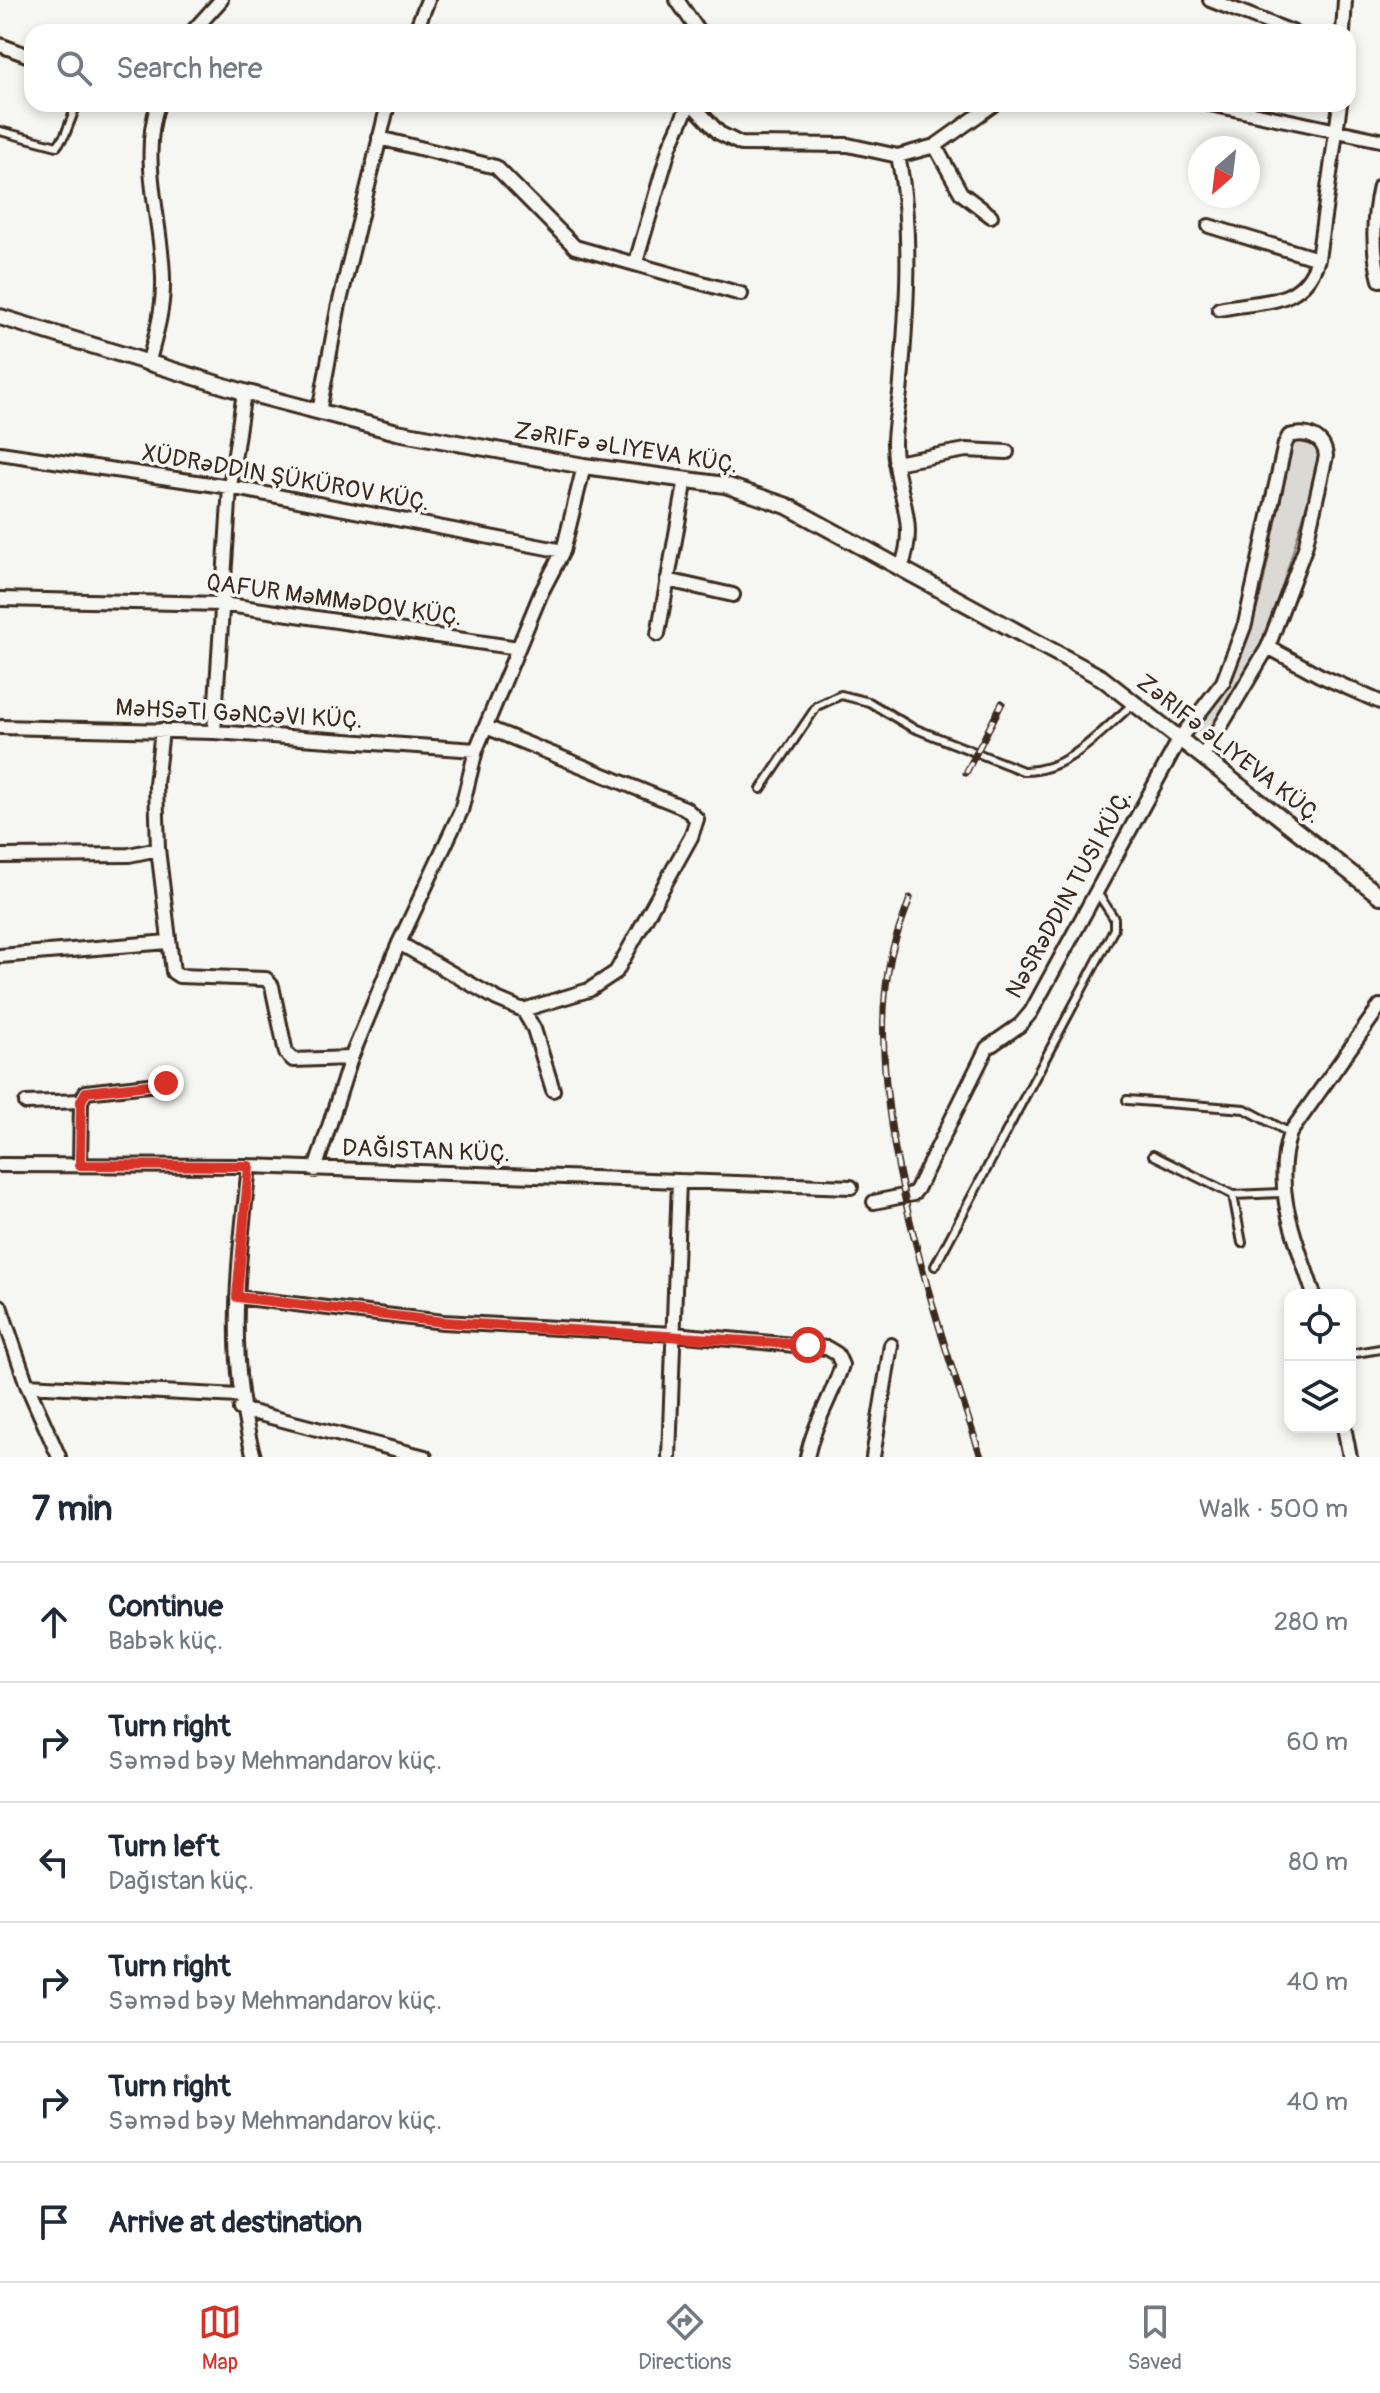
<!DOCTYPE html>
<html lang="en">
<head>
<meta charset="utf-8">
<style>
	:root { --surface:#fff; --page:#f2f2f3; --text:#1f2937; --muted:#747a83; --line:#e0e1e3; --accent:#d93025 }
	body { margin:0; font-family:Pangolin,sans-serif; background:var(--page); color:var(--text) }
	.controls { position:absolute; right:24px; bottom:24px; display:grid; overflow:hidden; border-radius:16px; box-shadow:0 4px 12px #0003 }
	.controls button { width:72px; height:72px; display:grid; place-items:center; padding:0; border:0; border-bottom:2px solid var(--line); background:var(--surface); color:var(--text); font:40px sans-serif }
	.compass { position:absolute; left:1188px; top:136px; width:72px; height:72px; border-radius:50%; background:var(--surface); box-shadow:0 4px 12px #0003; rotate:208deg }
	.stop { position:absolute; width:24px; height:24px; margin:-18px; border:6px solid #d93025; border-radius:50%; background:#fff }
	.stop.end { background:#d93025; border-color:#fff; box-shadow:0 2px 8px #0008 }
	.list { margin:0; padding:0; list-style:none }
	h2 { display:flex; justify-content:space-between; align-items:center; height:104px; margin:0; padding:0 32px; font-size:34px }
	h2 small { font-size:26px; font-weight:400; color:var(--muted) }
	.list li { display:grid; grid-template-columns:52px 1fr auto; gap:24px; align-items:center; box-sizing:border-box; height:120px; padding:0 32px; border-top:2px solid var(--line) }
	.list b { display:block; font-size:30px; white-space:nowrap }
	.list p { margin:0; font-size:26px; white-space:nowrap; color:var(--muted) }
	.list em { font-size:26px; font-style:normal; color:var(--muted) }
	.icon { flex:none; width:44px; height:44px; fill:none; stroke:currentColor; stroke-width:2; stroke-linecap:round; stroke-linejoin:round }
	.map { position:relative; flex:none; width:1380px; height:1457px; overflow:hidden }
	.search { position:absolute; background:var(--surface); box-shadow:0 4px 12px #0003; left:24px; right:24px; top:24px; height:88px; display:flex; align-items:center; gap:20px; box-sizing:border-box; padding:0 28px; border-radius:24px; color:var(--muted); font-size:30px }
	.sheet { height:824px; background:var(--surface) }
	nav { display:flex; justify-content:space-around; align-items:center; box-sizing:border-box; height:112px; border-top:2px solid var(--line); background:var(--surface); font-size:22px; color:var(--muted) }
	nav a { display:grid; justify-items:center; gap:4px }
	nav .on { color:var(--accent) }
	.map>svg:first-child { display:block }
	.green { fill:#dad9d3; stroke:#8a8278; stroke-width:2 }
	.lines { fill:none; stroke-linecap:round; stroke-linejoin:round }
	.service-casing { stroke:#3b2a1e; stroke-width:12 }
	.minor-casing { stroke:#3b2a1e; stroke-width:18 }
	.tertiary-casing { stroke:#3b2a1e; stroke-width:20 }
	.service { stroke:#f6f6f2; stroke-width:6 }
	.minor { stroke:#f6f6f2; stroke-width:12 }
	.tertiary { stroke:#f6f6f2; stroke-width:14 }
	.rail-casing { stroke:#3b2a1e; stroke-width:7 }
	.rail { stroke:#f6f6f2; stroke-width:4; stroke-dasharray:12; stroke-linecap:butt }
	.route { stroke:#d93025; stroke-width:10 }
	.labels { text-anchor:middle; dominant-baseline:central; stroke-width:7; stroke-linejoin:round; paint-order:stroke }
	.street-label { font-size:24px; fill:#3b2a1e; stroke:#f6f6f2 }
</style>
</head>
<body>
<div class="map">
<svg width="1380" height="1457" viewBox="0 0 1380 1457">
	<rect width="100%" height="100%" fill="#f6f6f2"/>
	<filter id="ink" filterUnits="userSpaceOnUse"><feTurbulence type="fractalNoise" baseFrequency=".0125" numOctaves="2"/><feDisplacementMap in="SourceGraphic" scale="16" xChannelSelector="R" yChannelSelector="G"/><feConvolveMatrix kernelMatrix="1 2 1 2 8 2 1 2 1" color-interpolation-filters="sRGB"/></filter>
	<g filter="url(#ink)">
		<!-- green -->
		<path class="green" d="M 1300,442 L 1315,446 L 1320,461 L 1271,624 L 1254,662 L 1208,738 L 1193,725 C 1204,713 1216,700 1225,687 C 1263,627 1274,522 1287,453 L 1292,444 Z"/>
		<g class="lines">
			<defs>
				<path id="service" d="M 0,131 L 57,146 L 65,135 L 77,104
					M 761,789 L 817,706 L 841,695 L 869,702 L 911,727 L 1023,771 C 1068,772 1100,732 1133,704
					M 1127,1100 L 1245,1109 L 1290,1133
					M 1153,1155 L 1233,1195 L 1282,1193
					M 1233,1195 L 1242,1243
					M 935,1266 L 1114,929 L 1114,918 L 1096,891
					M 1350,1354 L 1380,1349"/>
				<path id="minor" d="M 677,0 L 699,32
					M 1210,0 L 1292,32
					M 192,32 L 221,0
					M 415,32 L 428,0
					M 1343,32 L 1345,0
					M 0,45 L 32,57
					M 692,104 L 719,133 L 741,144 L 848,145 L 898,156
					M 1210,104 L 1380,140
					M 379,138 L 496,167 L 575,247 L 741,294
					M 935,146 L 961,193 L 991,216
					M 898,156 C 913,228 907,309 901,382 C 900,402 894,423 894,443 C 894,491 920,520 901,568
					M 898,156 L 935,146 L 994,104
					M 1380,186 C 1373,217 1372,249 1380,280
					M 1209,226 L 1318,259
					M 636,262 L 670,146 L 689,104
					M 1219,309 C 1263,300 1303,307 1318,259 L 1340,104
					M 148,364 C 156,335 164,308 163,278 C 162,221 139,160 158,104
					M 319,412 L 338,309 L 388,104
					M 0,453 L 230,487 L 563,551
					M 895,463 L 966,450 L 1007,452
					M 667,580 L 733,595
					M 0,599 L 222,604 L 518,648
					M 658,634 L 686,479
					M 1268,647 L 1319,675 L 1380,702
					M 0,727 L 214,732 L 476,750
					M 162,730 L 156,784 L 158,849 L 173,972 L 179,976 L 266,979 L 272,986 L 286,1053 L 293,1060 L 351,1058
					M 214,732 L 230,487 L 244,392
					M 0,856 L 129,855 L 158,849
					M 399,943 L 497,999 L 523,1010 L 589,990 L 616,972 L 691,837 L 697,819 L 685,808 L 486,727
					M 0,956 L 168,942
					M 523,1010 L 534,1029 L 553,1090
					M 26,1103 L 81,1101
					M 0,1165 L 249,1166 L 851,1187
					M 80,1165 L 81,1101 L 86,1092 L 166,1083
					M 249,1166 C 238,1267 226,1357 254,1457
					M 315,1170 L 351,1058 L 399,943 L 461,811 L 476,750 L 541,593 L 563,551 L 584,466
					M 874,1202 L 913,1194 L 917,1189 L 987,1048 L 1020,1025 L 1031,1012 L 1180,738 L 1223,682 L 1245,624 L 1285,444 L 1289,436 C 1307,431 1324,437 1326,456 L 1305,548 L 1268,647 L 1203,756
					M 1314,1295 C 1297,1242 1271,1189 1290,1133 L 1380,1006
					M 237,1297 L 443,1322 L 674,1334 L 827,1348 L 837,1354 L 842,1365 C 832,1397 814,1423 807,1457
					M 0,1306 L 27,1385 L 59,1457
					M 27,1385 L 239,1396
					M 240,1409 L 425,1457
					M 1344,1427 L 1350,1457
					M 669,1457 L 679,1181
					M 873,1457 L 891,1345"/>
				<path id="tertiary" d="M 0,317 L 244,392 L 397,432 L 584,466 L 725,485 L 787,506 L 1102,678 L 1380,896"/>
			</defs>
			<!-- service casing -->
			<use href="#service" class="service-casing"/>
			<!-- minor casing -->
			<use href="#minor" class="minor-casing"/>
			<!-- tertiary casing -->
			<use href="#tertiary" class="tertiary-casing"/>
			<!-- service -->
			<use href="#service" class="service"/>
			<!-- minor -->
			<use href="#minor" class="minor"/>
			<!-- tertiary -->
			<use href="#tertiary" class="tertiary"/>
			<defs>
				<path id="rail" d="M 966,773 L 1002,703
					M 910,898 C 904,917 895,937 891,956 C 859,1098 936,1320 981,1457"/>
			</defs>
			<!-- rail casing -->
			<use href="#rail" class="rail-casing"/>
			<!-- rail -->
			<use href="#rail" class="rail"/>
		</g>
	</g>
	<g class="lines" filter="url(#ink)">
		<!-- route -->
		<path class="route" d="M 166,1083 L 86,1092 L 81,1101 L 80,1165 L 249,1166 L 237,1297 L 443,1322 L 808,1345"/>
	</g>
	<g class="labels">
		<!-- street labels -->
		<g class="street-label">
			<text transform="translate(626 448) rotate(9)">ZƏRIFƏ ƏLIYEVA KÜÇ.</text>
			<text transform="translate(286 478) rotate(10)">XÜDRƏDDIN ŞÜKÜROV KÜÇ.</text>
			<text transform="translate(334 600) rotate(8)">QAFUR MƏMMƏDOV KÜÇ.</text>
			<text transform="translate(239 714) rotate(3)">MƏHSƏTI GƏNCƏVI KÜÇ.</text>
			<text transform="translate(1229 749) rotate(38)">ZƏRIFƏ ƏLIYEVA KÜÇ.</text>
			<text transform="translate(1069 894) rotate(-61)">NƏSRƏDDIN TUSI KÜÇ.</text>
			<text transform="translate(426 1151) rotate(2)">DAĞISTAN KÜÇ.</text>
		</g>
	</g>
</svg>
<div class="controls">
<button><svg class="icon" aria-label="locate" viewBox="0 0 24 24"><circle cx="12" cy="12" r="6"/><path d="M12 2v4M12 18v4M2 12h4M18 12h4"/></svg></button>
<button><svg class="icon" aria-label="layers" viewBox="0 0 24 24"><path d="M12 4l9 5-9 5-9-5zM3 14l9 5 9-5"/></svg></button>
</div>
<svg class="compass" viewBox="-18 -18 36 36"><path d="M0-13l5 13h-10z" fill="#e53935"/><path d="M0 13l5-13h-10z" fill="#747a83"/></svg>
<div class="stop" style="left:808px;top:1345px"></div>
<div class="stop end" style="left:166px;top:1083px"></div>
<div class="search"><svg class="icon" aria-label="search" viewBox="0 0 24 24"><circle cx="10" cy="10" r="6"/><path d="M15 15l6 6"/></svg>Search here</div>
</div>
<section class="sheet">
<h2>7 min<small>Walk · 500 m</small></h2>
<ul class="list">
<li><svg class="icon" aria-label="ahead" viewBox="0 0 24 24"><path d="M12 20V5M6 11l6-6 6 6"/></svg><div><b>Continue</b><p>Babək küç.</p></div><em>280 m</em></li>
<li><svg class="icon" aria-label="right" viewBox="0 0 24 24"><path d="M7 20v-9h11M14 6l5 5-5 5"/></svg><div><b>Turn right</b><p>Səməd bəy Mehmandarov küç.</p></div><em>60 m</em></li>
<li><svg class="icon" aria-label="left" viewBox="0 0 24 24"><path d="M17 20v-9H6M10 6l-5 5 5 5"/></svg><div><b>Turn left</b><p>Dağıstan küç.</p></div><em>80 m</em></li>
<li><svg class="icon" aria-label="right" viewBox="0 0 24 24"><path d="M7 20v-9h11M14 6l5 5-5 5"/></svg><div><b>Turn right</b><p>Səməd bəy Mehmandarov küç.</p></div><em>40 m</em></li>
<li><svg class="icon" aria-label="right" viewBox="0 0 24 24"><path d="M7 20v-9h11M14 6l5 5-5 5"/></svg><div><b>Turn right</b><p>Səməd bəy Mehmandarov küç.</p></div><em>40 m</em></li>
<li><svg class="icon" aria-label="arrive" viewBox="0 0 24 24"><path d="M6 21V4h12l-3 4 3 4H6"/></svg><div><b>Arrive at destination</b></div></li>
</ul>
</section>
<nav>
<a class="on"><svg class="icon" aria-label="map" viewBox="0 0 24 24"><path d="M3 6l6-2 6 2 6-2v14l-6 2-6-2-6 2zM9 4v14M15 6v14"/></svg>Map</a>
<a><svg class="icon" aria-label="directions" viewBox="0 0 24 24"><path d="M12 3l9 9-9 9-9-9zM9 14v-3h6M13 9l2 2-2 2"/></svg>Directions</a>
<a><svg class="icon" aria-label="saved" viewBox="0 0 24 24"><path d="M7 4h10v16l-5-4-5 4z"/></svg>Saved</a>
</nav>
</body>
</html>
